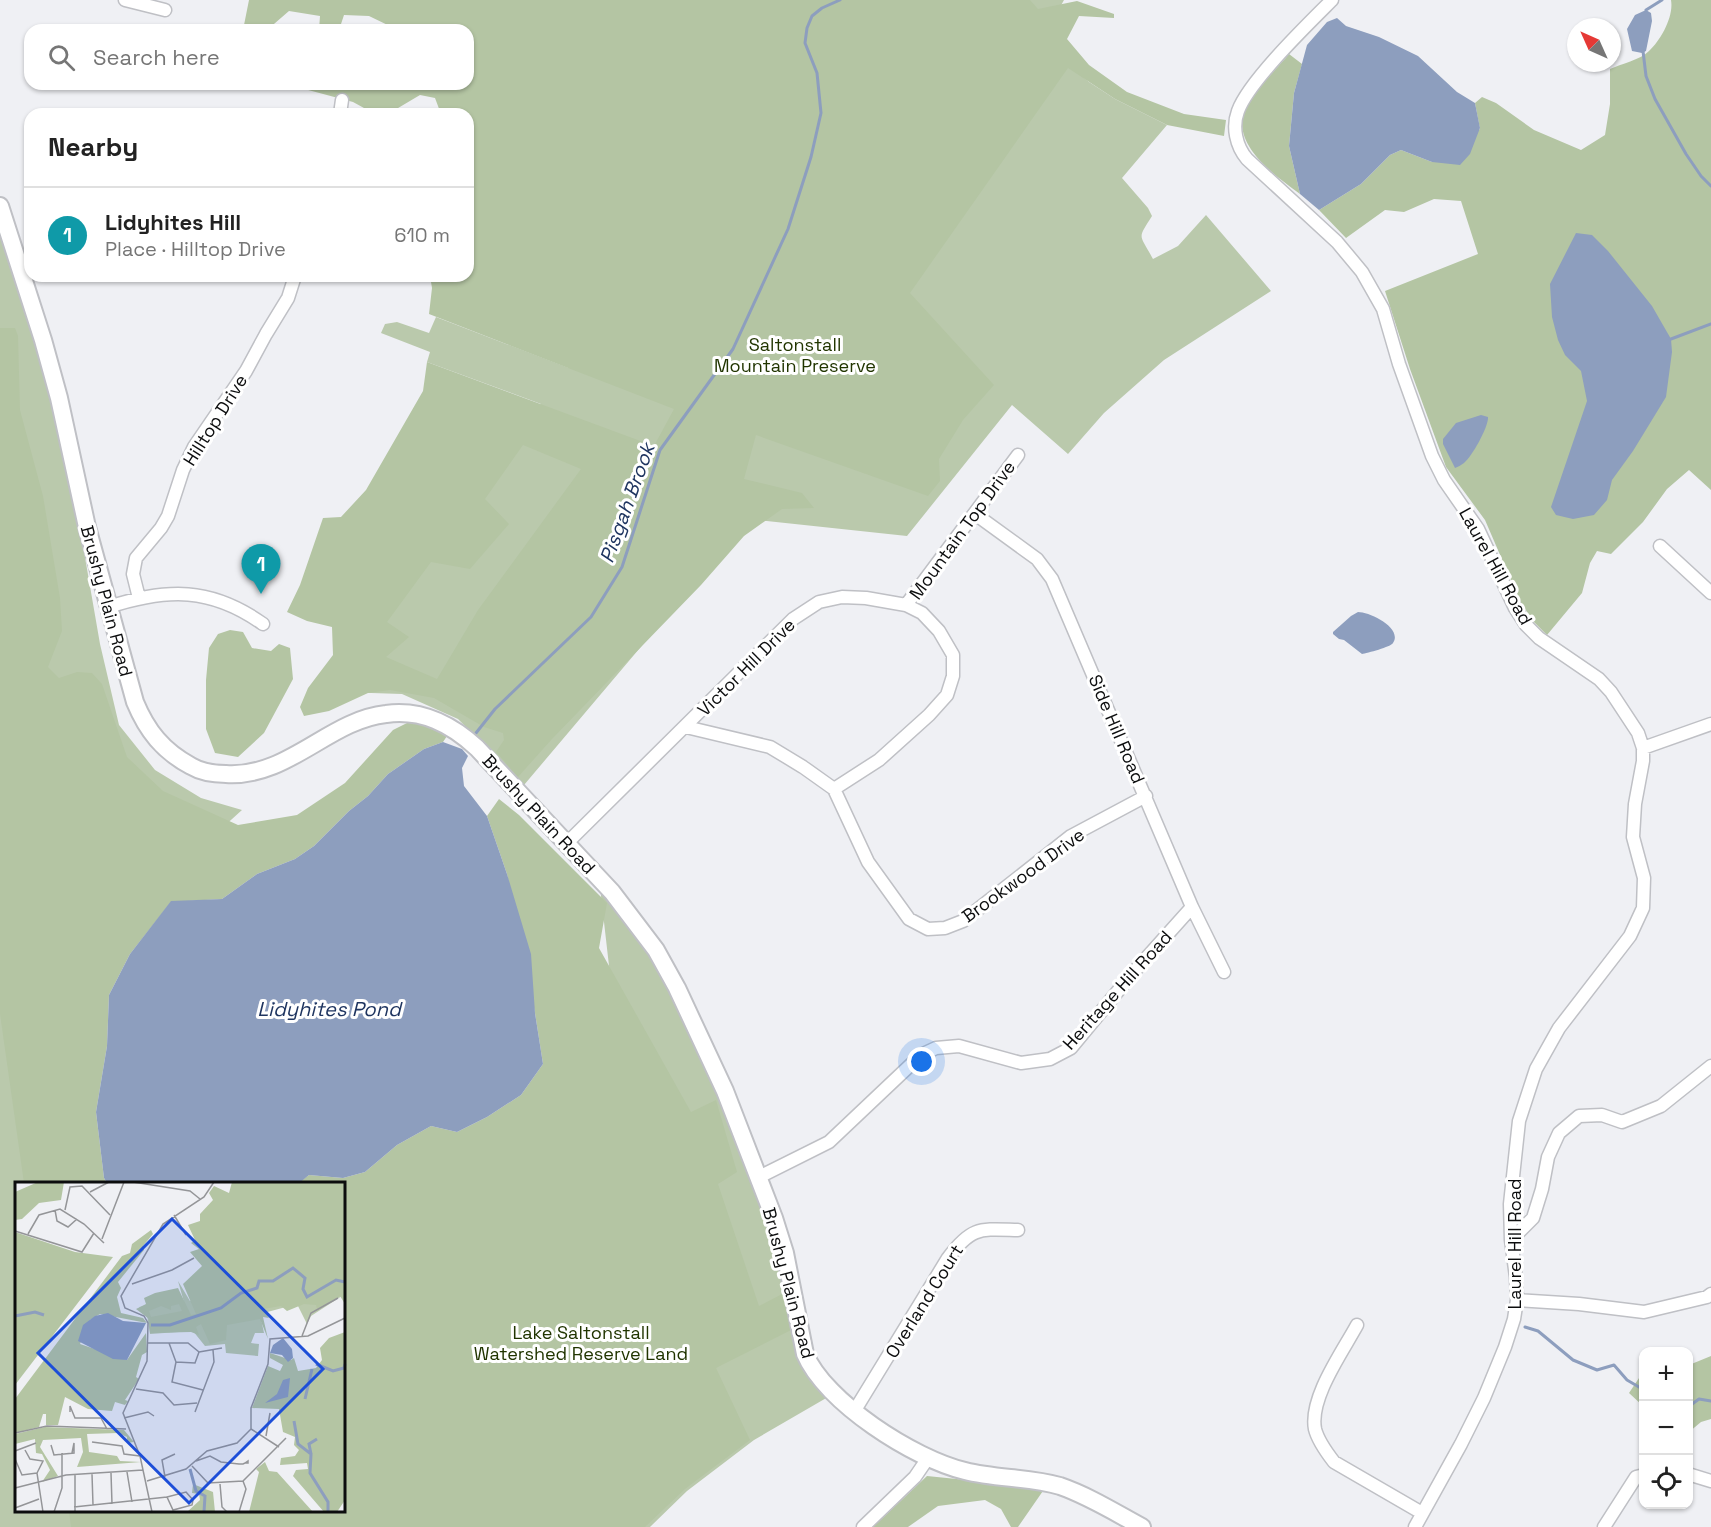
<!DOCTYPE html>
<html lang="en">
<head>
<meta charset="utf-8">
<style>
	:root { --surface:#fff; --page:#f2f2f2; --text:#222; --muted:#767676; --line:#e0e0e0; --accent:#99701d }
	body { margin:0; font-family:"Space Grotesk",sans-serif; background:var(--page); color:var(--text) }
	.controls { position:absolute; right:18px; bottom:18px; display:grid; overflow:hidden; border-radius:12px; box-shadow:0 2px 4px #0004 }
	.controls button { width:54px; height:54px; display:grid; place-items:center; padding:0; border:0; border-bottom:2px solid var(--line); background:var(--surface); color:var(--text); font:30px sans-serif }
	.compass { position:absolute; left:1567px; top:18px; width:54px; height:54px; border-radius:50%; background:var(--surface); box-shadow:0 2px 4px #0004; rotate:315deg }
	.you { position:absolute; left:922px; top:1062px; width:21px; height:21px; margin:-15px; border:4px solid #fff; border-radius:50%; background:#1a73e8; box-shadow:0 0 0 9px #1a73e833 }
	.badge { display:grid; place-items:center; width:39px; height:39px; border-radius:50%; background:var(--accent); color:#fff; font-size:20px; font-weight:700 }
	.pin { position:absolute; translate:-50% -50px; filter:drop-shadow(0 2px 3px #0008) }
	.pin::after { content:''; position:absolute; top:32px; width:21px; height:18px; background:inherit; clip-path:polygon(0 0,100% 0,50% 100%) }
	.list { margin:0; padding:0; list-style:none }
	h2 { display:flex; justify-content:space-between; align-items:center; height:78px; margin:0; padding:0 24px; font-size:26px }
	h2 small { font-size:20px; font-weight:400; color:var(--muted) }
	.list li { display:grid; grid-template-columns:39px 1fr auto; gap:18px; align-items:center; box-sizing:border-box; height:96px; padding:0 24px; border-top:2px solid var(--line) }
	.list b { display:block; font-size:22px; white-space:nowrap }
	.list p { margin:0; font-size:20px; white-space:nowrap; color:var(--muted) }
	.list em { font-size:20px; font-style:normal; color:var(--muted) }
	.icon { flex:none; width:33px; height:33px; fill:none; stroke:currentColor; stroke-width:2; stroke-linecap:round; stroke-linejoin:round }
	.map { position:relative; flex:none; width:1711px; height:1527px; overflow:hidden }
	.search { position:absolute; background:var(--surface); box-shadow:0 2px 4px #0004; left:24px; top:24px; width:450px; height:66px; display:flex; align-items:center; gap:15px; box-sizing:border-box; padding:0 21px; border-radius:18px; color:var(--muted); font-size:22px }
	.panel { position:absolute; background:var(--surface); box-shadow:0 2px 4px #0004; left:24px; top:108px; width:450px; height:174px; border-radius:18px }
	.map>svg:first-child { display:block }
	.green { fill:#bac9ac }
	.forest { fill:#b4c5a3; fill-rule:evenodd }
	.water { fill:#8d9ebe }
	.lines { fill:none; stroke-linecap:round; stroke-linejoin:round }
	.stream { stroke:#8d9ebe; stroke-width:3 }
	.minor-casing { stroke:#bfc0c5; stroke-width:15 }
	.major-casing { stroke:#bfc0c5; stroke-width:20 }
	.minor { stroke:#fff; stroke-width:12 }
	.major { stroke:#fff; stroke-width:16 }
	.labels { text-anchor:middle; dominant-baseline:central; stroke-width:6; stroke-linejoin:round; paint-order:stroke }
	.park-label { font-size:18px; fill:#213500; stroke:#fff }
	.street-label { font-size:18px; fill:#0c0d0e; stroke:#fff }
	.water-label { font-size:20px; font-style:italic; fill:#1f3560; stroke:#fff }
	.inset-river { fill:none; stroke:#8d9ebe; stroke-width:3 }
	.inset-road { fill:none; stroke:#949598; stroke-width:1.5 }
	.view { fill:#1d4ed8; fill-opacity:0.15; stroke:#1d4ed8; stroke-width:3 }
	.inset-edge { fill:none; stroke:#0c0d0e; stroke-width:3 }
</style>
</head>
<body>
<div class="map">
<svg width="1711" height="1527" viewBox="0 0 1711 1527">
	<rect width="100%" height="100%" fill="#eff0f4"/>
	<!-- green -->
	<path class="green" d="M 719,0 L 1064,0 L 1041,42 L 1089,82 L 1115,99 L 1167,125 L 1122,178 L 1148,208 L 1152,216 C 1137,240 1139,233 1153,259 L 1178,246 L 1206,215 L 1271,291 L 1164,360 L 1104,413 L 1068,454 L 1012,405 L 907,536 L 749,519 L 524,785 L 458,719 L 402,694 L 310,691 L 541,404 L 427,362 L 430,352 L 381,333 L 385,324 L 397,322 L 429,333 L 436,317 L 569,368 Z
		M 0,236 L 2,236 L 44,357 L 78,517 L 100,644 L 119,725 L 155,770 L 201,798 L 242,810 L 2,1027 L 78,1183 L 16,1184 L 16,1510 L 344,1510 L 624,1097 L 600,887 L 654,958 L 711,1074 L 781,1258 L 828,1397 L 754,1440 L 687,1491 L 650,1527 L 0,1527 Z"/>
	<!-- forest -->
	<path class="forest" d="M 249,0 L 1030,0 L 1038,9 L 1077,1 L 1114,14 L 1114,18 L 1079,16 L 1067,39 L 1089,65 L 1127,92 L 1184,114 L 1226,120 L 1224,136 L 1167,125 L 1115,99 L 1068,68 L 910,293 L 994,385 L 963,420 L 939,459 L 940,481 L 928,496 L 756,435 L 744,479 L 802,493 L 814,508 L 782,509 L 744,536 L 701,585 L 552,739 L 518,777 L 496,752 L 504,740 L 503,733 L 484,727 L 434,698 L 390,690 L 368,693 L 329,711 L 304,716 L 300,707 L 308,688 L 333,655 L 332,627 L 307,621 L 287,612 L 300,585 L 323,518 L 341,517 L 366,490 L 423,391 L 427,362 L 654,446 L 674,409 L 429,314 L 432,288 L 430,276 L 468,276 L 468,114 L 441,114 L 435,98 L 420,95 L 388,114 L 375,114 L 353,102 L 297,87 L 286,90 L 284,84 L 352,84 L 372,88 L 378,84 L 468,84 L 468,30 L 398,30 L 369,16 L 344,15 L 339,30 L 319,30 L 320,16 L 289,11 L 267,30 L 243,30 ZM 523,445 L 581,469 L 478,610 L 437,679 L 386,657 L 409,637 L 387,622 L 431,562 L 470,569 L 509,524 L 485,499 Z
		M 1671,0 L 1711,0 L 1711,490 L 1689,470 L 1667,489 L 1643,522 L 1611,554 L 1597,551 L 1590,563 L 1582,593 L 1547,635 L 1533,621 L 1520,601 L 1485,520 L 1446,467 L 1410,369 L 1385,291 L 1478,254 L 1461,201 L 1434,199 L 1404,212 L 1385,210 L 1346,238 L 1319,210 L 1361,184 L 1390,155 L 1401,150 L 1432,162 L 1480,129 L 1475,103 L 1482,97 L 1496,103 L 1534,130 L 1581,150 L 1605,135 L 1610,104 L 1610,69 C 1621,64 1640,60 1649,51 C 1661,40 1674,16 1671,0 Z
		M 1289,54 L 1302,64 L 1294,93 L 1289,146 L 1300,194 C 1276,176 1230,145 1245,109 C 1251,95 1278,67 1289,54 Z
		M 0,328 L 15,328 L 18,336 L 20,410 L 43,496 L 60,598 L 62,631 L 48,667 L 59,678 L 77,672 L 92,673 L 102,684 L 127,757 L 163,791 L 238,825 L 297,815 L 345,783 L 393,730 L 409,722 L 430,727 L 447,736 L 443,742 L 424,749 L 388,774 L 368,796 L 349,811 L 314,846 L 295,859 L 257,874 L 222,899 L 171,902 L 130,954 L 109,995 L 107,1046 L 96,1112 L 104,1178 L 107,1183 L 24,1183 L 0,1014 Z
		M 230,630 L 243,632 L 252,648 L 271,651 L 279,644 L 290,648 L 293,679 L 264,733 L 238,757 L 215,753 L 206,729 L 206,680 L 209,648 L 218,634 Z
		M 499,799 L 519,815 L 607,903 L 599,948 L 691,1112 L 716,1100 L 737,1172 L 718,1184 L 759,1306 L 784,1293 L 791,1330 L 716,1368 L 750,1440 L 685,1489 L 645,1527 L 71,1527 L 69,1511 L 344,1510 L 344,1184 L 298,1183 L 309,1175 L 343,1178 L 365,1172 L 397,1145 L 431,1126 L 457,1132 L 487,1117 L 521,1095 L 543,1064 L 535,1013 L 507,874 L 487,816 Z
		M 1711,1356 L 1711,1419 L 1701,1422 L 1689,1432 L 1689,1365 Z
		M 1641,1375 L 1643,1375 L 1643,1406 L 1629,1393 Z
		M 927,1476 L 1045,1488 L 1018,1527 L 1011,1527 L 1001,1509 L 985,1500 L 938,1506 L 908,1527 L 873,1527 Z"/>
	<!-- water -->
	<path class="water" d="M 1646,10 L 1651,13 L 1652,21 L 1646,51 L 1642,53 L 1632,51 L 1627,29 L 1635,15 Z
		M 1337,18 L 1346,26 L 1379,37 L 1418,56 L 1457,92 L 1475,103 L 1480,128 L 1470,154 L 1460,165 L 1432,162 L 1401,150 L 1390,155 L 1361,184 L 1319,210 L 1300,194 L 1289,146 L 1294,93 L 1307,45 L 1327,22 Z
		M 1576,233 L 1592,235 L 1608,251 L 1652,306 L 1671,339 L 1672,352 L 1666,397 L 1633,451 L 1612,480 L 1607,500 L 1594,515 L 1573,519 L 1556,515 L 1551,507 L 1587,401 L 1581,371 L 1565,355 L 1558,340 L 1552,317 L 1550,284 Z
		M 1481,415 L 1488,417 C 1489,426 1472,457 1464,463 C 1461,465 1458,467 1455,468 L 1443,444 L 1443,439 L 1456,423 Z
		M 1358,612 C 1370,612 1403,628 1393,643 C 1391,647 1367,653 1362,654 L 1344,640 L 1339,639 L 1333,634 L 1333,632 L 1351,616 Z
		M 443,742 L 462,749 L 468,756 L 462,768 L 464,786 L 487,816 L 507,874 L 531,954 L 535,1013 L 543,1064 L 521,1095 L 487,1117 L 457,1132 L 431,1126 L 397,1145 L 365,1172 L 343,1178 L 309,1175 L 298,1184 L 107,1183 L 104,1178 L 96,1112 L 107,1046 L 109,995 L 130,954 L 171,901 L 222,899 L 257,874 L 295,859 L 314,846 L 349,811 L 368,796 L 388,774 L 424,749 Z"/>
	<g class="lines">
		<!-- stream -->
		<path class="stream" d="M 1646,10 L 1662,0
			M 1643,51 L 1646,76 L 1655,99 L 1686,154 L 1701,176 L 1711,186
			M 1671,339 L 1711,324
			M 476,733 L 495,709 L 591,617 L 622,567 L 660,450 L 733,349 L 788,229 L 811,157 L 821,113 L 817,73 L 805,43 L 807,28 L 812,16 L 822,8 L 840,0
			M 1525,1327 L 1538,1331 L 1573,1360 L 1597,1370 L 1614,1365 L 1627,1380 L 1644,1390
			M 1688,1407 L 1699,1399 L 1711,1401"/>
		<defs>
			<path id="minor" d="M 125,0 L 165,10
				M 1332,0 C 1308,24 1249,81 1238,111 C 1232,127 1236,146 1247,159 L 1337,242 L 1362,272 L 1383,309 L 1399,364 L 1432,456 L 1444,480 L 1478,529 L 1515,608 L 1526,625 L 1539,638 L 1599,679 L 1611,692 L 1638,733 L 1643,748 L 1643,761 L 1635,804 L 1633,837 L 1644,878 L 1643,908 L 1630,936 L 1559,1028 L 1536,1069 L 1519,1121 L 1510,1204 L 1511,1240 L 1516,1277 L 1517,1300 L 1514,1319 L 1505,1347 L 1484,1398 L 1461,1444 L 1415,1527
				M 340,114 L 342,100
				M 975,514 L 1037,559 L 1052,579 L 1192,907 L 1224,972
				M 1660,546 L 1711,593
				M 139,598 L 133,574 L 136,558 L 161,528 L 168,516 L 183,470 L 194,447 L 246,371 L 266,334 L 288,298 L 295,276
				M 906,605 L 1018,455
				M 109,607 C 167,588 211,587 263,624
				M 686,727 L 770,747 L 803,767 L 834,789 L 868,862 L 909,919 L 928,929 L 945,928 L 963,921 L 1071,836 L 1146,796
				M 1643,748 L 1711,724
				M 567,843 L 793,619 L 819,602 L 842,597 L 866,598 L 906,605 L 922,613 L 939,631 L 953,655 L 953,676 L 947,695 L 929,715 L 879,760 L 834,789
				M 759,1177 L 829,1142 L 921,1055 L 936,1048 L 959,1046 L 1021,1063 L 1050,1059 L 1071,1048 L 1132,974 L 1192,907
				M 1511,1240 L 1533,1218 L 1542,1189 L 1548,1157 L 1559,1133 L 1579,1116 L 1602,1115 L 1622,1122 L 1661,1106 L 1711,1066
				M 1517,1300 L 1579,1304 L 1644,1312 L 1707,1297 L 1711,1294
				M 1357,1325 C 1343,1351 1309,1398 1315,1429 C 1318,1441 1327,1453 1334,1462 L 1422,1513
				M 855,1410 L 948,1258 C 972,1226 980,1229 1018,1230
				M 1688,1474 L 1711,1481
				M 863,1527 L 915,1477 L 928,1458
				M 1604,1527 L 1636,1477 L 1644,1475"/>
			<path id="major" d="M 0,206 L 43,340 L 59,398 L 87,527 L 135,702 C 147,731 163,751 191,766 C 201,772 214,774 226,774 C 288,778 329,720 386,714 C 422,709 451,724 477,748 L 612,892 L 656,950 L 677,988 L 725,1091 L 774,1218 L 785,1253 L 805,1354 C 825,1402 914,1459 965,1471 C 996,1479 1029,1477 1060,1486 C 1089,1496 1116,1513 1142,1527"/>
		</defs>
		<!-- minor casing -->
		<use href="#minor" class="minor-casing"/>
		<!-- major casing -->
		<use href="#major" class="major-casing"/>
		<!-- minor -->
		<use href="#minor" class="minor"/>
		<!-- major -->
		<use href="#major" class="major"/>
	</g>
	<g class="labels">
		<!-- park labels -->
		<g class="park-label">
			<text x="795" y="344">Saltonstall<tspan x="795" dy="21">Mountain Preserve</tspan></text>
			<text x="581" y="1332">Lake Saltonstall<tspan x="581" dy="21">Watershed Reserve Land</tspan></text>
		</g>
		<!-- street labels -->
		<g class="street-label">
			<text transform="translate(215 420) rotate(-58)">Hilltop Drive</text>
			<text transform="translate(962 530) rotate(-54)">Mountain Top Drive</text>
			<text transform="translate(1496 566) rotate(61)">Laurel Hill Road</text>
			<text transform="translate(107 601) rotate(75)">Brushy Plain Road</text>
			<text transform="translate(746 667) rotate(-45)">Victor Hill Drive</text>
			<text transform="translate(1117 729) rotate(67)">Side Hill Road</text>
			<text transform="translate(539 814) rotate(47)">Brushy Plain Road</text>
			<text transform="translate(1023 875) rotate(-36)">Brookwood Drive</text>
			<text transform="translate(1117 990) rotate(-48)">Heritage Hill Road</text>
			<text transform="translate(1514 1244) rotate(-90)">Laurel Hill Road</text>
			<text transform="translate(789 1283) rotate(75)">Brushy Plain Road</text>
			<text transform="translate(924 1301) rotate(-58)">Overland Court</text>
		</g>
		<!-- water labels -->
		<g class="water-label">
			<text transform="translate(627 503) rotate(-70)">Pisgah Brook</text>
			<text x="329" y="1009">Lidyhites Pond</text>
		</g>
	</g>
	<!-- overview -->
	<g transform="translate(15 1182)">
		<rect width="330" height="330" fill="#eff0f4"/>
		<path d="M 163,99 L 175,119 L 330,112 L 296,134 L 292,142 L 282,122 L 245,132 L 249,151 L 240,151 L 236,161 L 244,162 L 243,174 L 211,171 L 210,162 L 190,164 L 178,149 L 135,152 L 132,133 L 124,125 L 169,120 Z" fill="#bac9ac"/>
		<path d="M 23,0 L 49,0 L 46,18 L 24,21 L 7,37 L 0,38 L 0,10 ZM 217,0 L 330,0 L 330,122 L 325,114 L 302,127 L 301,123 L 289,122 L 272,129 L 266,124 L 248,127 L 254,136 L 248,135 L 253,157 L 245,137 L 212,143 L 211,158 L 195,162 L 186,142 L 181,145 L 184,153 L 176,150 L 135,151 L 134,137 L 121,127 L 131,122 L 129,116 L 140,111 L 163,106 L 176,133 L 181,132 L 168,102 L 187,84 L 175,70 L 184,67 L 176,61 L 180,58 L 173,43 L 185,39 L 185,32 L 198,18 L 194,11 L 199,4 L 214,11 ZM 164,122 L 167,129 L 136,135 L 134,129 L 146,124 L 156,128 L 156,124 ZM 136,48 L 138,52 L 128,64 L 129,68 L 103,100 L 106,106 L 102,115 L 106,131 L 128,136 L 132,141 L 85,132 L 75,138 L 65,162 L 112,178 L 131,151 L 132,170 L 127,173 L 121,195 L 124,197 L 110,218 L 113,219 L 110,223 L 100,220 L 97,229 L 73,227 L 50,215 L 43,243 L 31,243 L 31,232 L 28,232 L 24,245 L 0,251 L 0,217 L 107,74 L 115,71 L 117,62 ZM 0,50 L 60,70 L 98,75 L 0,203 ZM 330,150 L 330,318 L 322,330 L 309,330 L 278,294 L 281,288 L 293,287 L 292,281 L 265,283 L 266,276 L 280,274 L 284,268 L 279,263 L 280,255 L 268,250 L 264,227 L 237,226 L 253,184 L 265,189 L 268,183 L 255,176 L 255,171 L 276,178 L 279,176 L 283,189 L 301,186 L 307,178 L 305,166 L 314,156 ZM 30,245 L 109,248 L 119,260 L 112,261 L 112,255 L 103,251 L 72,252 L 74,270 L 102,274 L 105,279 L 126,280 L 62,285 L 68,270 L 66,256 L 28,258 L 25,265 L 43,294 L 27,300 L 35,288 L 27,272 L 21,271 L 20,257 L 0,262 L 0,252 ZM 250,280 L 254,289 L 262,290 L 298,330 L 234,330 L 244,290 L 241,287 ZM 178,302 L 198,310 L 200,330 L 172,330 L 185,318 L 184,312 L 177,311 Z" fill="#b4c5a3" fill-rule="evenodd"/>
		<path d="M 93,131 L 108,139 L 131,141 L 112,178 L 98,177 L 63,159 L 68,143 L 80,134 ZM 268,156 L 277,167 L 278,176 L 273,180 L 267,173 L 255,171 L 258,163 ZM 275,196 L 273,215 L 250,221 L 262,212 L 268,198 Z" fill="#8d9ebe"/>
		<path class="inset-river" d="M 0,134 L 20,130 L 29,133M 136,143 L 155,143 L 206,126 L 226,111 L 242,106 L 244,99 L 258,99 L 278,86 L 290,96 L 288,107 L 292,115 L 321,98 L 330,100M 301,182 L 318,189 L 329,186 L 330,182M 290,217 L 297,187M 279,239 L 283,262 L 296,272 L 295,291 L 313,320 L 313,330M 296,272 L 294,262 L 302,257M 175,287 L 181,309 L 190,314 L 189,330"/>
		<path class="inset-road" d="M 118,0 L 175,9 L 185,17M 75,10 L 94,0M 40,28 L 42,39 L 53,45 L 62,37M 50,28 L 55,5 L 67,4 L 95,33M 159,33 L 171,53M 0,49 L 67,70 L 79,51M 13,52 L 24,33 L 45,27 L 69,42 L 89,61M 87,57 L 109,0M 117,102 L 157,88 L 179,76M 287,154 L 296,131 L 323,116M 133,161 L 173,161 L 184,170 L 180,181 L 161,180M 154,161 L 161,180 L 157,200 L 188,208M 184,170 L 207,166M 121,207 L 148,211 L 159,223 L 182,221M 55,230 L 55,224 L 60,236 L 86,236 L 92,247M 180,230 L 199,180 L 198,168M 109,236 L 133,230 L 139,234M 236,247 L 264,265M 0,251 L 32,244 L 111,247M 251,254 L 255,231M 77,260 L 107,264 L 109,272 L 125,274M 36,263 L 39,273 L 59,271 L 59,261 L 57,271M 10,268 L 15,277 L 28,279 L 22,291 L 28,330M 0,269 L 21,261M 0,277 L 7,293 L 22,291M 181,279 L 195,274 L 206,280 L 224,282 L 228,282 L 230,281 L 233,281 L 233,279 L 230,281M 177,284 L 193,301 L 228,299 L 271,256M 112,290 L 117,320M 96,291 L 97,322M 77,292 L 78,323M 150,295 L 147,278 L 160,272M 132,299 L 171,287 L 192,269 L 222,261 L 236,247 L 236,226 L 253,182 L 255,157 L 293,154 L 330,136M 205,302 L 207,325 L 212,330M 0,306 L 51,293 L 128,288M 171,310 L 178,318 L 177,323 L 158,328 L 152,315 ZM 59,325 L 152,315M 0,326 L 24,317M 39,330 L 47,306 L 47,271M 60,330 L 60,292M 137,330 L 125,274 L 108,231 L 132,179 L 133,141 L 129,134 L 110,126 L 106,114 L 148,42 L 189,15 L 199,0M 224,330 L 231,307 L 228,299"/>
		<path class="view" d="M 157,37 L 308,187 L 174,321 L 23,171 Z"/>
		<rect width="330" height="330" class="inset-edge"/>
	</g>
</svg>
<div class="controls">
<button>+</button>
<button>−</button>
<button><svg class="icon" aria-label="locate" viewBox="0 0 24 24"><circle cx="12" cy="12" r="6"/><path d="M12 2v4M12 18v4M2 12h4M18 12h4"/></svg></button>
</div>
<svg class="compass" viewBox="-18 -18 36 36"><path d="M0-13l5 13h-10z" fill="#e53935"/><path d="M0 13l5-13h-10z" fill="#767676"/></svg>
<div class="you"></div>
<div class="pin badge" style="left:261px;top:594px;background:#0f9aa8">1</div>
<div class="search"><svg class="icon" aria-label="search" viewBox="0 0 24 24"><circle cx="10" cy="10" r="6"/><path d="M15 15l6 6"/></svg>Search here</div>
<section class="panel">
<h2>Nearby<small></small></h2>
<ul class="list">
<li><span class="badge" style="background:#0f9aa8">1</span><div><b>Lidyhites Hill</b><p>Place · Hilltop Drive</p></div><em>610 m</em></li>
</ul>
</section>
</div>
</body>
</html>
